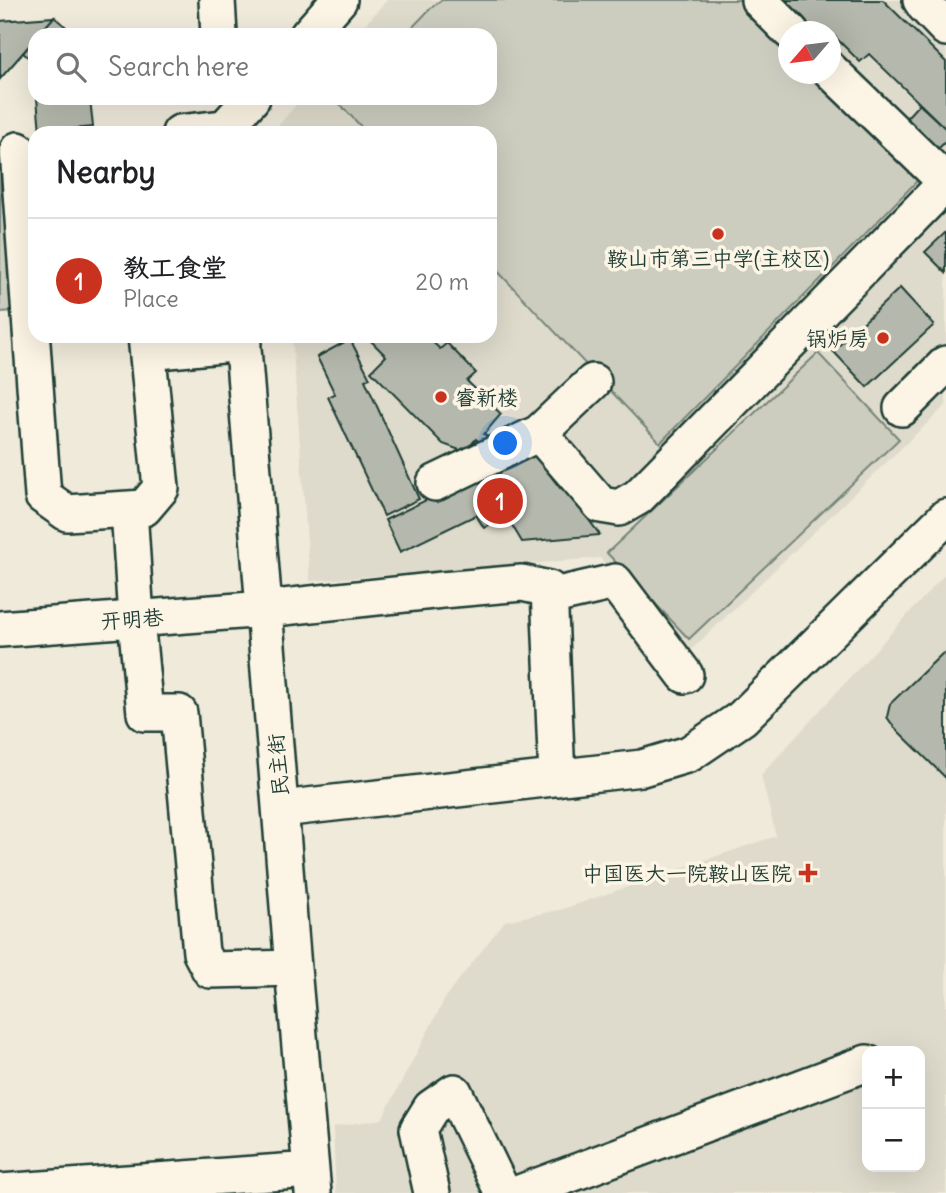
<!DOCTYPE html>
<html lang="en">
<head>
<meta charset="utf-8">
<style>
	:root { --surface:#fff; --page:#f2f2f2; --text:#202124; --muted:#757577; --line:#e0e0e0; --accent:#c8321e }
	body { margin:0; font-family:Delius,"LXGW WenKai TC",sans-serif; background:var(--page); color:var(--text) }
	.controls { position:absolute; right:21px; bottom:21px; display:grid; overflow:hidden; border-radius:14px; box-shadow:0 7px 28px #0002 }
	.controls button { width:63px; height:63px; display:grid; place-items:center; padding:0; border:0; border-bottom:2px solid var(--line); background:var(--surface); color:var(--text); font:35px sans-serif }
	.compass { position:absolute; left:778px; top:21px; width:63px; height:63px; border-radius:50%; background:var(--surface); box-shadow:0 7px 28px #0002; rotate:242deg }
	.you { position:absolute; left:506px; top:444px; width:24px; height:24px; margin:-18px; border:5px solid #fff; border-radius:50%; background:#1a73e8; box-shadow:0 0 0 10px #1a73e833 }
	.badge { display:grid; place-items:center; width:46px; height:46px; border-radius:50%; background:var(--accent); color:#fff; font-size:23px; font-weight:700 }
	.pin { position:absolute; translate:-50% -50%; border:4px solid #fff; box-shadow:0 2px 7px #0006 }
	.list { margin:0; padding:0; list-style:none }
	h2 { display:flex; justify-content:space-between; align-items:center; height:91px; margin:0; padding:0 28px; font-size:30px }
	h2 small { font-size:23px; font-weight:400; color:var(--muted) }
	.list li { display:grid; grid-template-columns:46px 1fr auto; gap:21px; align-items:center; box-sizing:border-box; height:126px; padding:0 28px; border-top:2px solid var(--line) }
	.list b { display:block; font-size:26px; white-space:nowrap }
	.list p { margin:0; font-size:23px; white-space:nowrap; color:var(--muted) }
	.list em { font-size:23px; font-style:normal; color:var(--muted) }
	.icon { flex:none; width:38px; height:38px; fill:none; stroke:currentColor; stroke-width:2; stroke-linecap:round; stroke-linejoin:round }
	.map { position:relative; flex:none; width:946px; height:1193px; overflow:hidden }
	.search { position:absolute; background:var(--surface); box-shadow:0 7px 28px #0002; left:28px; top:28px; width:469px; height:77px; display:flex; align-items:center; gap:18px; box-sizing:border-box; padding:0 24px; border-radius:21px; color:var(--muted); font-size:26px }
	.panel { position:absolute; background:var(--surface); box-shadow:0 7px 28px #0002; left:28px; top:126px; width:469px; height:217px; border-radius:21px }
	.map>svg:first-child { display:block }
	.built { fill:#dedbcc; fill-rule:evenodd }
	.green { fill:#cccdbf; stroke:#76857a; stroke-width:2 }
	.building { fill:#b5b9ad; stroke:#1f3d34; stroke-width:2 }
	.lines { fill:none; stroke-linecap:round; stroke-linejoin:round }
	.minor-casing { stroke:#1f3d34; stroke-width:40 }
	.minor { stroke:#fcf5e5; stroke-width:35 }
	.poi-dot { fill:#c8321e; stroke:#fcf5e5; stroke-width:2.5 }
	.labels { text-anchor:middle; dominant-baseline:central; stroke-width:7; stroke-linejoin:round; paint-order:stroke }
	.poi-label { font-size:21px; fill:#1f3d34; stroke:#fcf5e5; text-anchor:end }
	.street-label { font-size:21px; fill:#1f3d34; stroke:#fcf5e5 }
</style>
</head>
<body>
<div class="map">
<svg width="946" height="1193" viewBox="0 0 946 1193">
	<rect width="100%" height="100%" fill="#efeada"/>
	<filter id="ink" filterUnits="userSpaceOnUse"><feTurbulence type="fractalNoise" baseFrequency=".0143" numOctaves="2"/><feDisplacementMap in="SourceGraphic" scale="14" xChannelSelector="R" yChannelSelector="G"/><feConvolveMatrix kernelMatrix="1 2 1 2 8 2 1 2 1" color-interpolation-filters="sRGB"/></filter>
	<g filter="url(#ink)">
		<!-- built -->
		<path class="built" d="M 387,0 L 946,0 L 946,405 L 688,653 L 600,558 L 310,581 L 292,336 L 490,336 L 490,133 L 276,133 L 276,128 L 302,98 L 490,98 L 490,35 L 356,35 ZM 788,32 L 830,32 L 830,74 L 788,74 Z
			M 946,573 L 946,1193 L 336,1193 L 333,1127 L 382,1119 L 447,995 L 505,921 L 563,909 L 776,836 L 761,775 ZM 867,1051 L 920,1051 L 920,1167 L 867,1167 Z"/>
		<!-- green -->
		<path class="green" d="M 442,0 L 739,0 L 788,49 L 788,74 L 814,74 L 920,178 L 660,443 L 490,263 L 490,133 L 367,133 L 339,103 L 344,98 L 490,98 L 490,35 L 405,35 L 431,8 Z
			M 0,169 L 7,169 L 15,311 L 0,312 Z
			M 818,353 L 899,439 L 689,639 L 607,553 Z"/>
		<!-- building -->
		<path class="building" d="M 776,0 L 883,0 L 946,62 L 946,129 L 869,54 L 860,62 L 834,36 L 830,40 L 830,32 L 809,32 Z
			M 54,17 L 38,35 L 35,35 L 35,39 L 0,79 L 0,21 Z
			M 54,17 L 76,35 L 38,35 Z
			M 35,39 L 35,63 L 23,53 Z
			M 37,98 L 90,98 L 93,127 L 40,132 Z
			M 919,104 L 946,129 L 946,141 L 929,158 L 897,128 Z
			M 946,232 L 946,273 L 925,252 Z
			M 900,288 L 934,325 L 867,387 L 833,351 Z
			M 366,336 L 426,336 L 440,349 L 447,343 L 476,373 L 467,381 L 501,414 L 484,434 L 489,438 L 482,445 L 476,439 L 465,452 L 443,444 L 371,371 L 386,356 Z
			M 350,339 L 370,378 L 365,380 L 419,499 L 384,516 L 328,397 L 335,394 L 317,357 Z
			M 536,447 L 551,468 L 547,471 L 560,488 L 563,485 L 600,535 L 522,542 L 506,515 L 484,528 L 476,515 L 400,552 L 385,520 Z
			M 946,653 L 946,778 L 894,727 L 887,717 L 890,704 L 942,654 Z"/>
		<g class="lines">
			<defs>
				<path id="minor" d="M 217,0 L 219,35
					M 759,0 L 791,32
					M 921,0 L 925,6 L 946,28
					M 308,35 L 339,0
					M 830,70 L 946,182
					M 180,133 L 225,128 L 252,98
					M 18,150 L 43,496 L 67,513 L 144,508 L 161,488 L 146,336
					M 242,336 L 293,968 L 313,1193
					M 148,352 L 243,343
					M 902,408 L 946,364
					M 539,433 L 593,382
					M 435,483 L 539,433 L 601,505 L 619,508 L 638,497 L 946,183
					M 129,509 L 136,619 L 145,713 L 179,713 L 201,953 L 210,970 L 293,968
					M 549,597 L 615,582 L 685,675
					M 0,629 L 265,609 L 442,590 L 522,583 L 549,589 L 557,778
					M 281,809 L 642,768 L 689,754 L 742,718 L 946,517
					M 0,1192 L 311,1170
					M 432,1193 L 418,1129 L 431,1108 L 454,1092 L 503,1193
					M 520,1193 L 867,1063"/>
			</defs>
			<!-- minor casing -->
			<use href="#minor" class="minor-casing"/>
			<!-- minor -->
			<use href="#minor" class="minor"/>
		</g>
	</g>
	<!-- markers -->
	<g class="poi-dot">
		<circle cx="718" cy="234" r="7"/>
		<circle cx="883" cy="338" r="7"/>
		<circle cx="441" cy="397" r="7"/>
		<path d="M804.5 862.5h7v7h7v7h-7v7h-7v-7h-7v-7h7z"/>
	</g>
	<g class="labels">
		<!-- poi labels -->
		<g class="poi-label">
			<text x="718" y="258" text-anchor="middle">鞍山市第三中学(主校区)</text>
			<text x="869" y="338">锅炉房</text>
			<text x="455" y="397" text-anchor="start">睿新楼</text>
			<text x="792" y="873">中国医大一院鞍山医院</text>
		</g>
		<!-- street labels -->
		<g class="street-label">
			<text transform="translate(132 619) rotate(-4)">开明巷</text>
			<text transform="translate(278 765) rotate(-95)">民主街</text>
		</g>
	</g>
</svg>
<div class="controls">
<button>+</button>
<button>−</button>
</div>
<svg class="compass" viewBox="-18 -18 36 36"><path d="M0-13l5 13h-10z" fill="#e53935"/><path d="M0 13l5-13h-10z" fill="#757577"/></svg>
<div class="you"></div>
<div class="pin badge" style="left:500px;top:501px">1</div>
<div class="search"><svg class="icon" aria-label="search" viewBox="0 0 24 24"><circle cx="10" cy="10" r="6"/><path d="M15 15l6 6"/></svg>Search here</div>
<section class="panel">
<h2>Nearby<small></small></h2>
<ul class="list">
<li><span class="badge">1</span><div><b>教工食堂</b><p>Place</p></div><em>20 m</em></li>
</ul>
</section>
</div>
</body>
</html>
